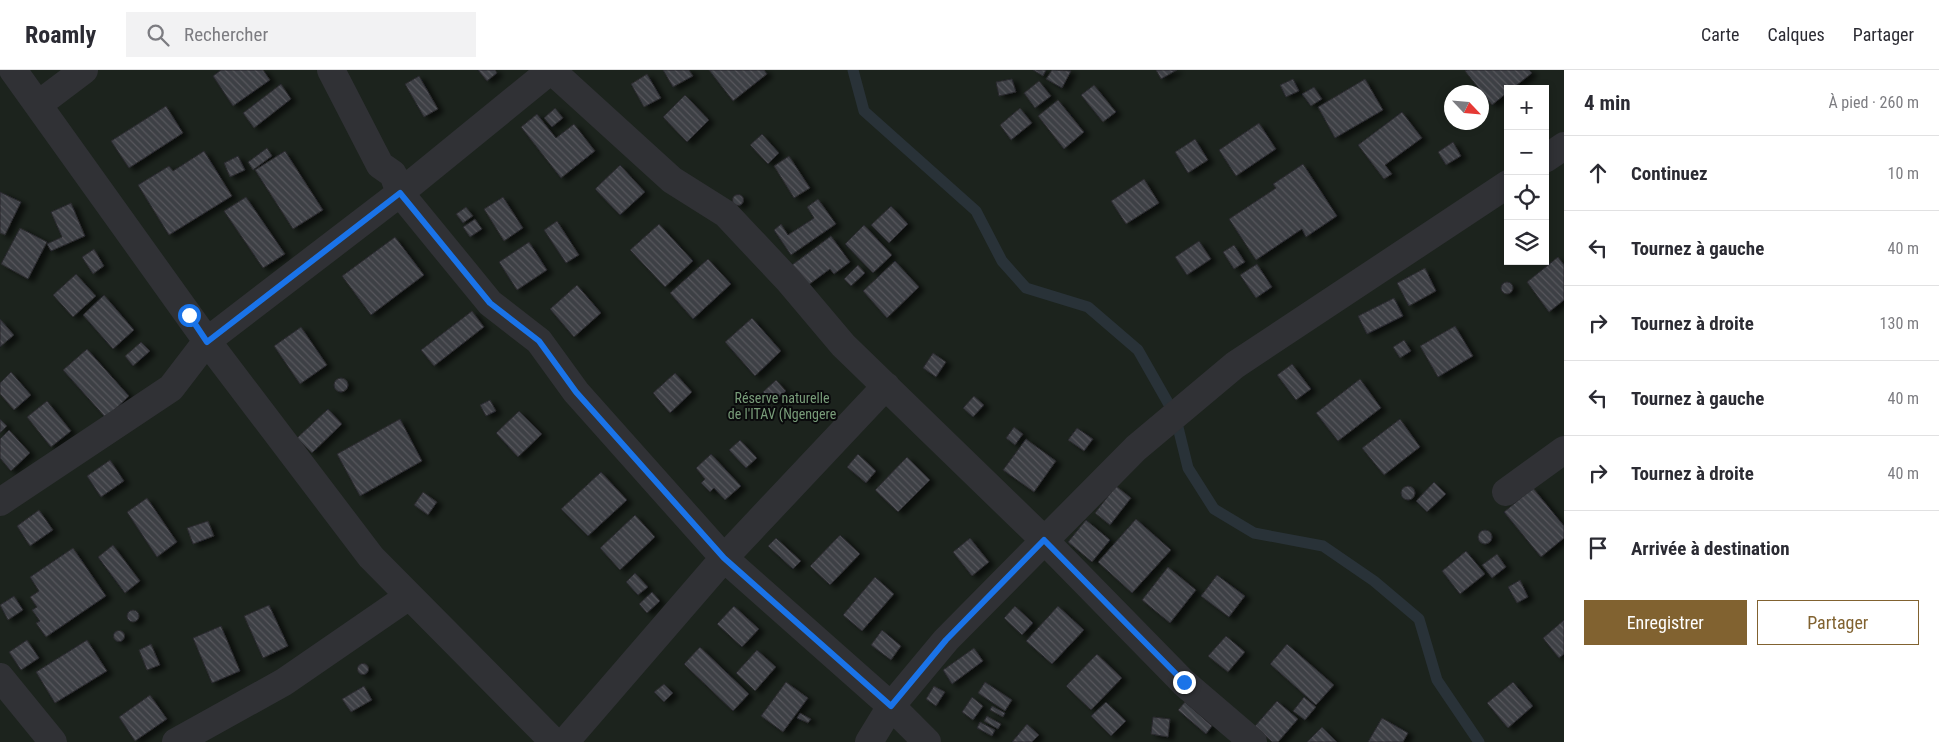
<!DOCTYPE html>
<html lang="fr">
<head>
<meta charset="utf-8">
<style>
	:root { --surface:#fff; --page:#f2f2f3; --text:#2b2b33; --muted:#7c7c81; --line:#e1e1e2; --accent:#816230 }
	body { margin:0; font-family:"Roboto Condensed",sans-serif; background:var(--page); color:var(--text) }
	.controls { position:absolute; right:15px; top:15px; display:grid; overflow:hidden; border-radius:0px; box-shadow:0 2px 8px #0003 }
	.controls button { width:45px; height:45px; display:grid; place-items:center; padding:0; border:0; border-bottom:1px solid var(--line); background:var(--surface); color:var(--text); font:25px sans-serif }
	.compass { position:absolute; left:1444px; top:15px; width:45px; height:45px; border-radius:50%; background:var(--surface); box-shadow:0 2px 8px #0003; rotate:116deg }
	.stop { position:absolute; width:15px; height:15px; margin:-11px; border:4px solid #1a73e8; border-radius:50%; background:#fff }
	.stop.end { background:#1a73e8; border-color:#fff; box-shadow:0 1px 5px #0008 }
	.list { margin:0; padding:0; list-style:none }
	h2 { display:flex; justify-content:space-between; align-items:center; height:65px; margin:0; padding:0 20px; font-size:21px }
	h2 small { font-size:16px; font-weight:400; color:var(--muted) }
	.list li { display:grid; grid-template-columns:32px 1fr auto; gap:15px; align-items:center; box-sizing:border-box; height:75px; padding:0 20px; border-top:1px solid var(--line) }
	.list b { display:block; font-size:19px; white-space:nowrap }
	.list em { font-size:16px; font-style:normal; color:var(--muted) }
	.actions { display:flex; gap:10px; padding:15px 20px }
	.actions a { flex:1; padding:11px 0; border:1px solid var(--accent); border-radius:0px; text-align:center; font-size:18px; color:var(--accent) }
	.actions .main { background:var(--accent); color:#fff }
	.icon { flex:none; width:28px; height:28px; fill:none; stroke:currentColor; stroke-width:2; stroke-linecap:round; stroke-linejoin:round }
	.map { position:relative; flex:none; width:1564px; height:672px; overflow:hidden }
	header { display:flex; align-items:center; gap:30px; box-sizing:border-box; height:70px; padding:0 25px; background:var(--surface); border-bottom:1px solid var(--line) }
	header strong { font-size:24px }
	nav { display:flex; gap:28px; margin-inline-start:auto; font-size:18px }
	.search { width:350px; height:45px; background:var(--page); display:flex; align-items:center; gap:12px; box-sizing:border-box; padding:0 18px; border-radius:0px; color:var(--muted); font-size:19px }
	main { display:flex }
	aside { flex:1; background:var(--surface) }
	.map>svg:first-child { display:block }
	.park { fill:#1c231d; fill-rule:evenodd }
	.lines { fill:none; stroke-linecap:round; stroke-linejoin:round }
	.stream { stroke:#293238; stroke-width:11 }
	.building { fill:url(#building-back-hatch); stroke:#29292d; filter:url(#shadow) }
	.street { stroke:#303135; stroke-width:28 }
	.route { stroke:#1a73e8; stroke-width:6 }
	.labels { text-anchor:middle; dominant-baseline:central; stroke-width:4; stroke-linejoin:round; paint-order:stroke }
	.park-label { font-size:14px; fill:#789c79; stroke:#0a0a0c }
</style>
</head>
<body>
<header>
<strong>Roamly</strong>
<div class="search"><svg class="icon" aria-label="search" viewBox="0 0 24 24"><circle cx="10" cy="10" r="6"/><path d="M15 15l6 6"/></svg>Rechercher</div>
<nav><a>Carte</a><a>Calques</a><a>Partager</a></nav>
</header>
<main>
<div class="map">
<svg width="1564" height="672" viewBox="0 0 1564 672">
	<defs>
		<pattern id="building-back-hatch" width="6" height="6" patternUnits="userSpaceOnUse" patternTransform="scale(1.25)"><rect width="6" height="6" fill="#3e3f44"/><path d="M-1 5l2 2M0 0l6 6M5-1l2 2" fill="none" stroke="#57585d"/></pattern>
		<filter id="shadow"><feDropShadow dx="5.5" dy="3" stdDeviation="2.5" flood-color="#0009"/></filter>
	</defs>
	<rect width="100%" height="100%" fill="#0f0f11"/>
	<!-- park -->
	<path class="park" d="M 0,0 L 1564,0 L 1564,672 L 0,672 ZM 1508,19 L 1545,19 L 1545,191 L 1508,191 ZM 1452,22 L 1482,22 L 1482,52 L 1452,52 Z"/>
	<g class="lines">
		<!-- stream -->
		<path class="stream" d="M 853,0 L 864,41 L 976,141 L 1002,191 L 1026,218 L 1088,237 L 1138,280 L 1175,345 L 1188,398 L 1214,439 L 1254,463 L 1323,476 L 1374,511 L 1419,549 L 1437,610 L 1479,672"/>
	</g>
	<!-- building -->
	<path class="building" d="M 221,0 L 263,0 L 270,10 L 233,36 L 213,6 Z
		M 478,0 L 495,0 L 497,3 L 487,11 Z
		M 663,0 L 689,0 L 693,6 L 673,17 Z
		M 709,0 L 764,0 L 767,4 L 733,31 Z
		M 1033,0 L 1046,0 L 1043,6 Z
		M 1052,0 L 1071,1 L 1062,18 L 1046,9 Z
		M 1156,0 L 1177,0 L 1161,9 Z
		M 1467,0 L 1529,0 L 1532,3 L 1512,19 L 1508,19 L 1508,22 L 1492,35 L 1465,1 Z
		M 647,4 L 661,28 L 644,37 L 631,14 Z
		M 419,6 L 438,39 L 424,47 L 405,14 Z
		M 1012,9 L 1016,22 L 999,26 L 996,12 Z
		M 1293,9 L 1299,21 L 1286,27 L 1280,15 Z
		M 1365,9 L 1383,40 L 1335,68 L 1318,37 Z
		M 1039,11 L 1051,26 L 1035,38 L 1024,23 Z
		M 281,14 L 291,29 L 254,58 L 243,43 Z
		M 1094,15 L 1116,42 L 1103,52 L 1081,25 Z
		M 1314,17 L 1322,29 L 1311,36 L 1302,24 Z
		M 685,25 L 709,50 L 687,72 L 663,47 Z
		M 1058,30 L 1084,62 L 1064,79 L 1038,46 Z
		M 166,36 L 183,63 L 129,98 L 111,71 Z
		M 555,38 L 563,48 L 552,57 L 544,48 Z
		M 1020,38 L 1032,53 L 1011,70 L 1000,55 Z
		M 1402,42 L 1422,68 L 1385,95 L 1392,104 L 1384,109 L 1358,75 Z
		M 537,44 L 556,68 L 574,54 L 595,81 L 561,108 L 521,57 Z
		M 1259,53 L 1276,79 L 1236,106 L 1219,80 Z
		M 762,64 L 779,83 L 768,94 L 750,75 Z
		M 1195,69 L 1208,90 L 1188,103 L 1175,82 Z
		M 1453,72 L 1461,86 L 1446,95 L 1438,82 Z
		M 267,78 L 272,86 L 253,100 L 248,92 Z
		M 204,81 L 232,126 L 169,165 L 138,115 L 169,96 L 173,101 Z
		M 285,81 L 323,140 L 293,159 L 255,100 Z
		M 238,86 L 245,100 L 230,107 L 224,93 Z
		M 789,86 L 810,118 L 794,128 L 774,96 Z
		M 1303,94 L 1337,146 L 1306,167 L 1302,159 L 1256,190 L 1229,149 L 1276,118 L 1273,114 Z
		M 620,95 L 645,122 L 620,145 L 595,119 Z
		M 1144,109 L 1159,133 L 1126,154 L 1111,131 Z
		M 0,122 L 21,132 L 5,165 L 0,163 Z
		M732.5 130a5.5 5.5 0 1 1 11 0a5.5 5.5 0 1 1-11 0Z
		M 246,127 L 285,184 L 263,198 L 224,141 Z
		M 503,127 L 523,158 L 504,171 L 484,139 Z
		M 818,129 L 836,154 L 791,185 L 774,160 L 781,154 L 788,165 L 814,148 L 807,137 Z
		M 71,133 L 85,166 L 51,181 L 47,174 L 62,167 L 51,142 Z
		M 891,136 L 908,154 L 889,173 L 871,155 Z
		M 466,137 L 473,146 L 463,153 L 456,144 Z
		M 475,149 L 482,159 L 470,167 L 463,157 Z
		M 557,151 L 579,185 L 566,193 L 544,160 Z
		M 659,154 L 693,191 L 665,217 L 630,180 Z
		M 864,155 L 892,185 L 873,203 L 845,174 Z
		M 20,158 L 47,172 L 28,209 L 1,194 Z
		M 831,166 L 850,192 L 834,204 L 830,199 L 807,216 L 792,195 Z
		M 395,167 L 424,205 L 371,245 L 342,206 Z
		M 1199,171 L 1211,189 L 1187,205 L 1175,187 Z
		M 529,172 L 547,200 L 517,220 L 499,192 Z
		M 1234,175 L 1245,192 L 1234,199 L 1223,182 Z
		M 94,179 L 104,196 L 93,204 L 82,187 Z
		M 1558,187 L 1564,195 L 1564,230 L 1549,242 L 1527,212 Z
		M 708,189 L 731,214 L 693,249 L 670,223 Z
		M 895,191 L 919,217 L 887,248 L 863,221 Z
		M 1257,194 L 1272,217 L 1256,228 L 1240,205 Z
		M 858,195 L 865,203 L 851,216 L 844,209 Z
		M 1425,198 L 1436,221 L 1409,236 L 1397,213 Z
		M 76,204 L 96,226 L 73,247 L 53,225 Z
		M1501 218a6 6 0 1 1 12 0a6 6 0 1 1-12 0Z
		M 577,215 L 601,243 L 574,267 L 550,239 Z
		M 104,225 L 134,260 L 113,279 L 83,245 Z
		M 1394,228 L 1403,246 L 1367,264 L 1358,246 Z
		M 472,241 L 484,257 L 434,296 L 421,280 Z
		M 752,248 L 781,281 L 755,306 L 725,272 Z
		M 0,249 L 14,265 L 0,277 Z
		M 1455,256 L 1473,286 L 1438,307 L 1420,276 Z
		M 301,257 L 327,295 L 300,314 L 274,276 Z
		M 1404,270 L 1411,281 L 1400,288 L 1393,277 Z
		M 141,272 L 150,281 L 133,296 L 125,286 Z
		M 87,279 L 129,326 L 106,348 L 63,300 Z
		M 933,283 L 946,292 L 936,307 L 923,298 Z
		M 1292,294 L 1311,319 L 1296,330 L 1277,305 Z
		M 11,302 L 31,325 L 14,340 L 0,324 L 0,313 Z
		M 675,303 L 692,322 L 670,343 L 653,323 Z
		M334 315a7 7 0 1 1 14 0a7 7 0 1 1-14 0Z
		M 1360,309 L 1381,338 L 1338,371 L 1316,343 Z
		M 776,310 L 786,321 L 773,333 L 763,322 Z
		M 974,326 L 984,335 L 973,347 L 963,338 Z
		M 490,330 L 496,341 L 486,346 L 480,335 Z
		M 47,331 L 71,361 L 51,377 L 27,347 Z
		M 328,339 L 342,354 L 312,383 L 297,368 Z
		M 519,341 L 542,364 L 518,387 L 496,363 Z
		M 0,349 L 7,356 L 0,363 Z
		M 400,349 L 422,391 L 360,426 L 337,384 Z
		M 1400,349 L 1420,377 L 1384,405 L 1362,378 Z
		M 1014,357 L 1023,364 L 1015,375 L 1006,368 Z
		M 1077,358 L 1093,369 L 1084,381 L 1068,370 Z
		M 9,360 L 30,383 L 11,401 L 0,388 L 0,369 Z
		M 1026,369 L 1056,391 L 1034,422 L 1003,400 Z
		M 740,370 L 757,388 L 746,398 L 729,380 Z
		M 711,384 L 741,416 L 725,430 L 714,418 L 710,422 L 701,413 L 705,409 L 696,398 Z
		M 858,384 L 876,401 L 866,413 L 847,397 Z
		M 907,387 L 930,410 L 898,442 L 875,420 Z
		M 110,390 L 124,411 L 101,427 L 87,406 Z
		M 601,402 L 627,430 L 588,466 L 561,439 Z
		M 1434,412 L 1446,424 L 1427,442 L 1416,431 Z
		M 1116,416 L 1131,428 L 1110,455 L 1095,443 Z
		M1401 423a7 7 0 1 1 14 0a7 7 0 1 1-14 0Z
		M 1533,418 L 1564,456 L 1564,468 L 1541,487 L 1504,442 Z
		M 423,422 L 437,432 L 428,445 L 414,435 Z
		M 147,428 L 177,472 L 157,487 L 127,442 Z
		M 39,440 L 53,460 L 30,476 L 17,456 Z
		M 635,445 L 655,467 L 620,500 L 600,478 Z
		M 1136,449 L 1171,480 L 1132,523 L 1098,492 Z
		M 1086,450 L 1110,470 L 1092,492 L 1068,472 Z
		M 208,451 L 214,466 L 193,474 L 187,458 Z
		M1478 467a7 7 0 1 1 14 0a7 7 0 1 1-14 0Z
		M 840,465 L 860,484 L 830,515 L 810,496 Z
		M 776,468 L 801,491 L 793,499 L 768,476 Z
		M 970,468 L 989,492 L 972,506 L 953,482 Z
		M 113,475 L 140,511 L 125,523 L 98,487 Z
		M 73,478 L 106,526 L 46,567 L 36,553 L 40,551 L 32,540 L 37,537 L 30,527 L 39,521 L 30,507 Z
		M 1466,481 L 1485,504 L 1460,524 L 1442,501 Z
		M 1497,484 L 1506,497 L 1492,508 L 1482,495 Z
		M 1168,497 L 1196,520 L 1170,553 L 1142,530 Z
		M 635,503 L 648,517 L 638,525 L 626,512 Z
		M 1217,505 L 1245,526 L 1229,547 L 1201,526 Z
		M 875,507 L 894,524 L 862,561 L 843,545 Z
		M 1520,510 L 1528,527 L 1517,533 L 1508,517 Z
		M 652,522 L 660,531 L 647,543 L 639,534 Z
		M 14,526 L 23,540 L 8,550 L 0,535 Z
		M 269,535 L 288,576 L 263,588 L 244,546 Z
		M 734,536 L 759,559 L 742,577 L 717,554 Z
		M 1015,536 L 1033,553 L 1022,565 L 1004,548 Z
		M 1058,536 L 1084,560 L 1052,594 L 1026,571 Z
		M127 546a6 6 0 1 1 12 0a6 6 0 1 1-12 0Z
		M 1564,550 L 1564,584 L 1559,588 L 1543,568 Z
		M 221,556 L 240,601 L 212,613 L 193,568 Z
		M 882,560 L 901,576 L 891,590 L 871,575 Z
		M113.5 566a5.5 5.5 0 1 1 11 0a5.5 5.5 0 1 1-11 0Z
		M 1226,566 L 1245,582 L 1228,602 L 1208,586 Z
		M 27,570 L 39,588 L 21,600 L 9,582 Z
		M 87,570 L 107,601 L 55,633 L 36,602 Z
		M 151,574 L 160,595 L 147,600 L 139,580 Z
		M 1287,574 L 1334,615 L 1316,635 L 1270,594 Z
		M 700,577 L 749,624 L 733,641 L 684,594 Z
		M 974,578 L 983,591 L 952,614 L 943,600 Z
		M 757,580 L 776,597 L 755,621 L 736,603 Z
		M 1097,584 L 1122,608 L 1091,640 L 1066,616 Z
		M357.5 599a5.5 5.5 0 1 1 11 0a5.5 5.5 0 1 1-11 0Z
		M 786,612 L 808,628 L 783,662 L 761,646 Z
		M 985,612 L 1012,630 L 1005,641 L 978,623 Z
		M 1513,612 L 1533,636 L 1508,658 L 1487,633 Z
		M 664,614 L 673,623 L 664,632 L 654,622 Z
		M 364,616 L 372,630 L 351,642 L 342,629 Z
		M 934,616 L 945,622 L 936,636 L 926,629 Z
		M 150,625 L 167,649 L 135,671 L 119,647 Z
		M 972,627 L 983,636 L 973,650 L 962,642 Z
		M 1304,627 L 1316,637 L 1305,650 L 1293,641 Z
		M 1277,631 L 1298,649 L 1278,672 L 1272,672 L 1255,656 Z
		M 1106,632 L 1126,651 L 1111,666 L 1091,646 Z
		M 1185,632 L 1212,656 L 1206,664 L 1178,640 Z
		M 992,636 L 1005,643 L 1003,647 L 990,640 Z
		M 800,643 L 811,649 L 808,653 L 797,648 Z
		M 987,646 L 1001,654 L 998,659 L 984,651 Z
		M 1153,647 L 1170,649 L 1168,667 L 1151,664 Z
		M 1382,648 L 1408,663 L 1403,672 L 1368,672 Z
		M 980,652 L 995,660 L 992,666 L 977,658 Z
		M 1027,654 L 1039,665 L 1032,672 L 1012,672 Z
		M 1322,657 L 1337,672 L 1307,672 Z"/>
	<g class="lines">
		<!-- street -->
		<path class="street" d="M 13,0 L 207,271 L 371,487 L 554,672
			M 331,0 L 380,95 L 393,104 L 400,123 L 490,233 L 539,271 L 576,322 L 724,488 L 891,636 L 927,672
			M 39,34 L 84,0
			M 1545,89 L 1564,76
			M 1506,422 L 1564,380
			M 0,432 L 171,318 L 207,271 L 400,123 L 551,0 L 672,110 L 726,144 L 789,211 L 843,275 L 1044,470 L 1184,613 L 1253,672
			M 0,607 L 53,672
			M 176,672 L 284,612 L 409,526
			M 565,672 L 724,488 L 886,316
			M 869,672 L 891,636 L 946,570 L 1136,378 L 1235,295 L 1508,114"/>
	</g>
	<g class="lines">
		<!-- route -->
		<path class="route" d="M 189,245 L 207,272 L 400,123 L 490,233 L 539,271 L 576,322 L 724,488 L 891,636 L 946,570 L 1044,470 L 1184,612"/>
	</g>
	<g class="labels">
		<!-- park labels -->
		<g class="park-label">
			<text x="782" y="328">Réserve naturelle<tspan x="782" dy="16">de l'ITAV (Ngengere</tspan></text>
		</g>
	</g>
</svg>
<div class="controls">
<button>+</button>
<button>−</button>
<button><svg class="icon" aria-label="locate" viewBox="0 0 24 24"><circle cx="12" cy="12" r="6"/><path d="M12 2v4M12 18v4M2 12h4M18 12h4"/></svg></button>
<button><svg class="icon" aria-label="layers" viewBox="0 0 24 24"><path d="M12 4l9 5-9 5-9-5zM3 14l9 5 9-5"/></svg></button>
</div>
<svg class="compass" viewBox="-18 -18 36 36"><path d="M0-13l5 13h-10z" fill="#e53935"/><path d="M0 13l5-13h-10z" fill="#7c7c81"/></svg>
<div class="stop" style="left:189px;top:245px"></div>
<div class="stop end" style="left:1184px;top:612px"></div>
</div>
<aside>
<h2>4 min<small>À pied · 260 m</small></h2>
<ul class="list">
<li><svg class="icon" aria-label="ahead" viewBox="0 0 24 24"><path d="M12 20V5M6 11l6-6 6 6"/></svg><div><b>Continuez</b></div><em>10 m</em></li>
<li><svg class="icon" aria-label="left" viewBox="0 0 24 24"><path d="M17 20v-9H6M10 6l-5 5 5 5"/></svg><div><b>Tournez à gauche</b></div><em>40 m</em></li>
<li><svg class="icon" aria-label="right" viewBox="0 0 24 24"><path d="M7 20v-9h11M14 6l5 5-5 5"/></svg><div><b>Tournez à droite</b></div><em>130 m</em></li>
<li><svg class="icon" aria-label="left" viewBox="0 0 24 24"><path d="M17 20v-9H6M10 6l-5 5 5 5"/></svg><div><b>Tournez à gauche</b></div><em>40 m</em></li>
<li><svg class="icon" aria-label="right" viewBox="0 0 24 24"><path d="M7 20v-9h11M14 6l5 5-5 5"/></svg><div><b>Tournez à droite</b></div><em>40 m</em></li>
<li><svg class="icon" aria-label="arrive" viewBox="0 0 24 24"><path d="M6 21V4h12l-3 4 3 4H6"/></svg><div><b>Arrivée à destination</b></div></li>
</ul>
<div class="actions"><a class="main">Enregistrer</a><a>Partager</a></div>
</aside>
</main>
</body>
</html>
